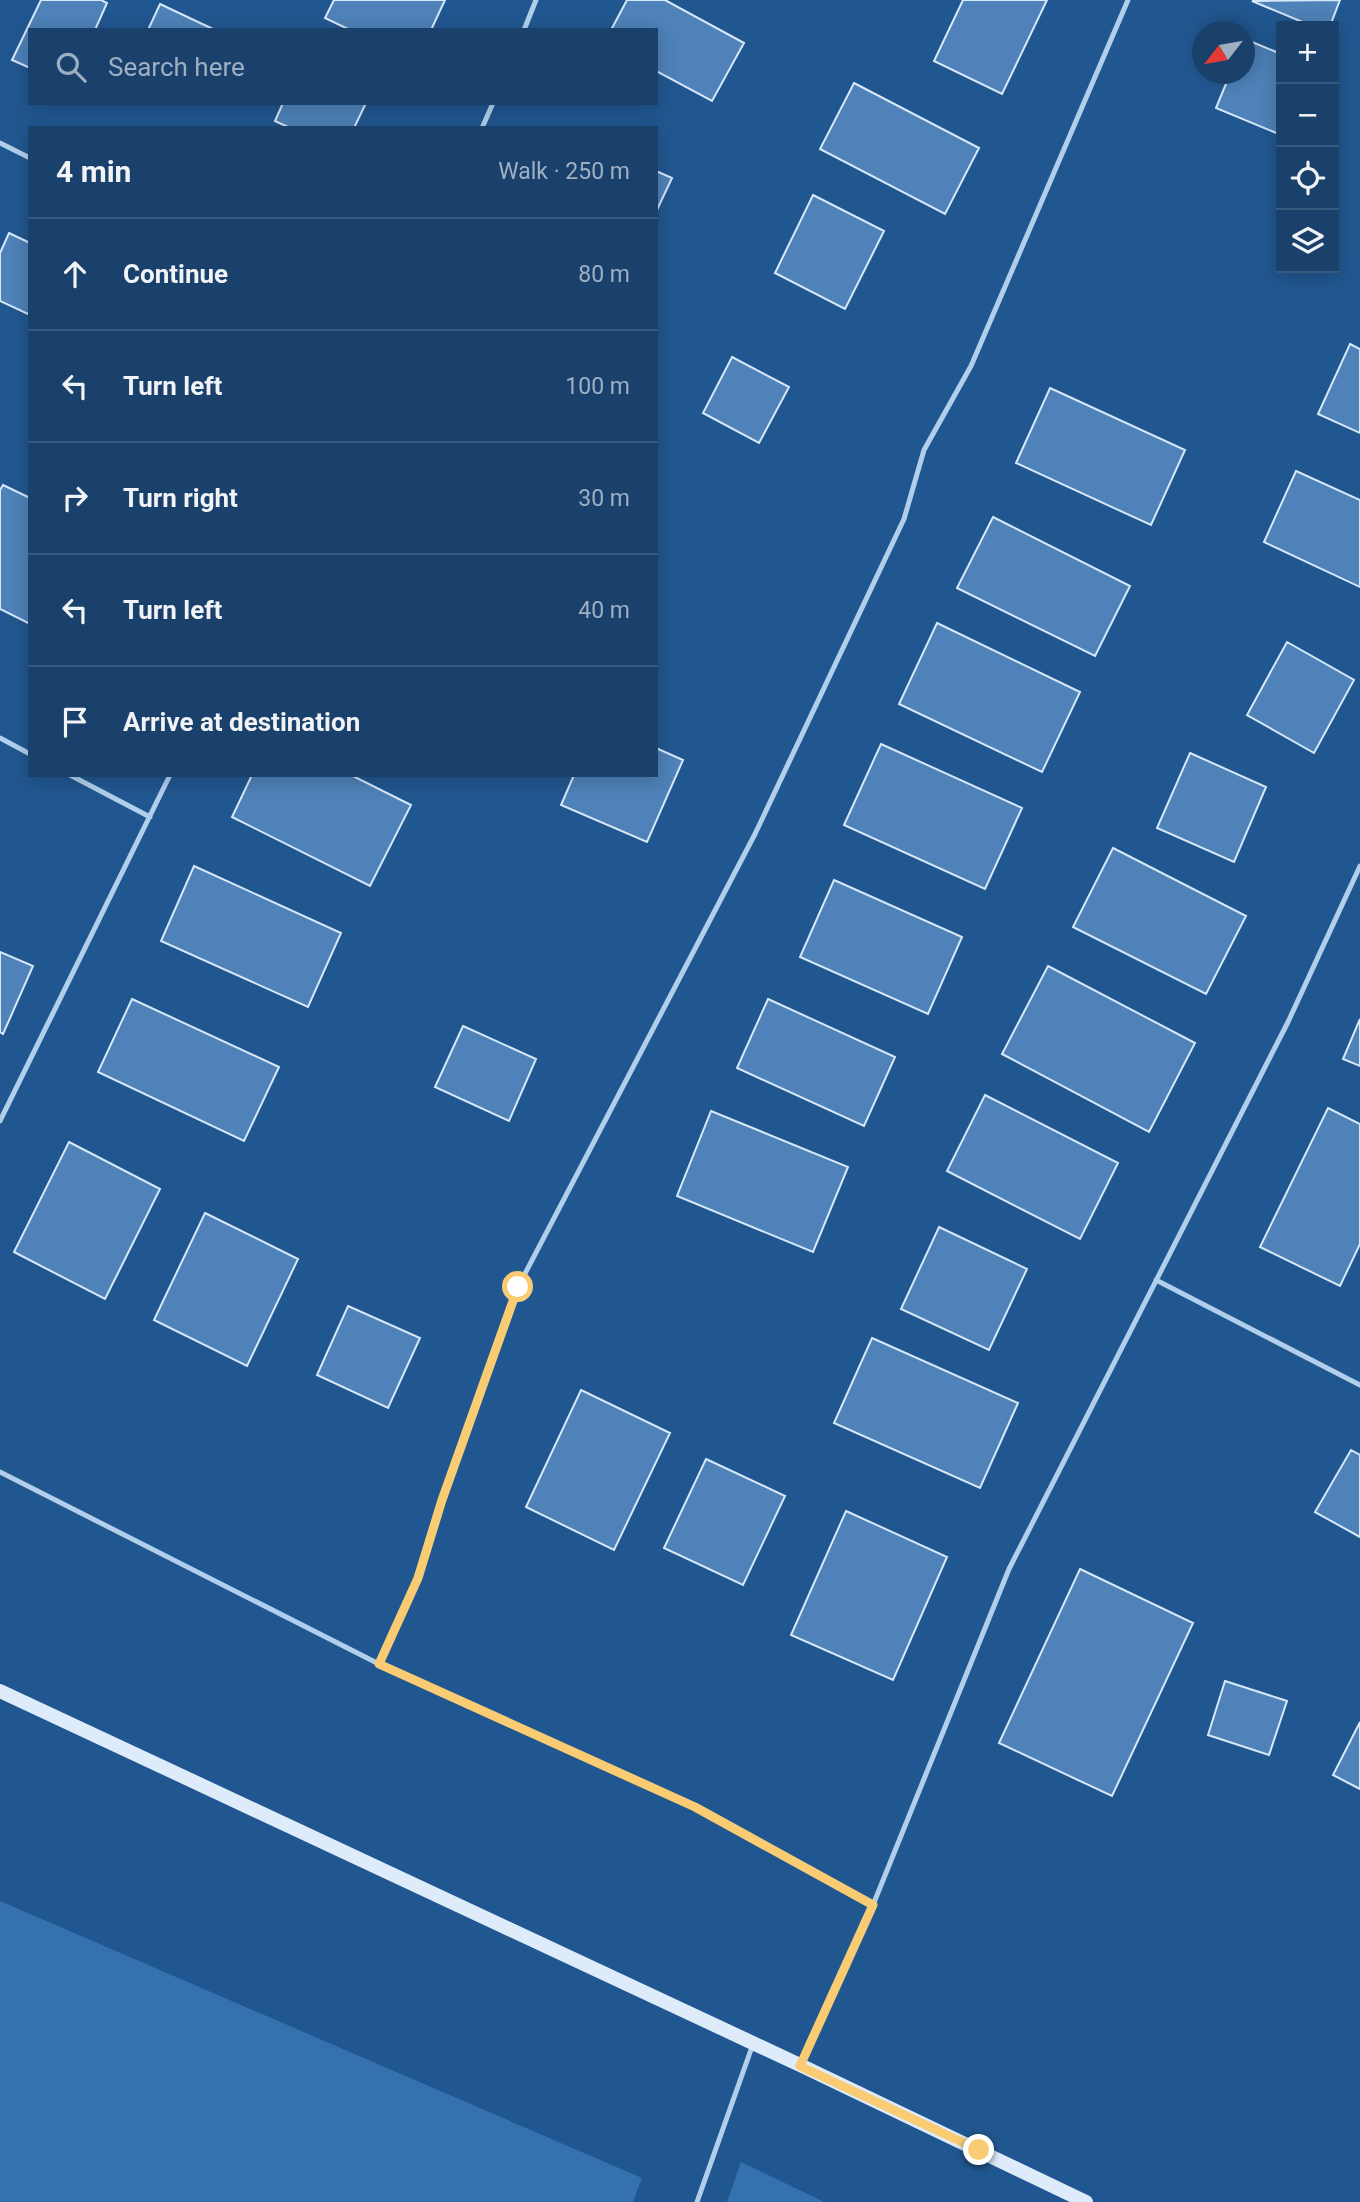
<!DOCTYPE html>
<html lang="en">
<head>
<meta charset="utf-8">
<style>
	:root { --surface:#19416c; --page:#264c74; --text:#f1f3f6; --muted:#9fafc2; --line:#375a7f }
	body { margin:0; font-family:Roboto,sans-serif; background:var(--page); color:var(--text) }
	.controls { position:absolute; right:21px; top:21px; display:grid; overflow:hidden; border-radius:0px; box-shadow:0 4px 18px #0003 }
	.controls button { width:63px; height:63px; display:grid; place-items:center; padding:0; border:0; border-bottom:2px solid var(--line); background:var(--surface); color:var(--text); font:35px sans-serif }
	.compass { position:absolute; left:1192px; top:21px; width:63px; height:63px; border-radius:50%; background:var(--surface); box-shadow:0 4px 18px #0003; rotate:239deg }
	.stop { position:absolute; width:21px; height:21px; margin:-16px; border:5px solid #f9cc73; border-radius:50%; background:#fff }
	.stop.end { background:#f9cc73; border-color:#fff; box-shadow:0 2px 7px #0008 }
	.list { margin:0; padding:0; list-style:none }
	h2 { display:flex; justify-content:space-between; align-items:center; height:91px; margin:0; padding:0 28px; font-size:30px }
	h2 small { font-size:23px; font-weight:400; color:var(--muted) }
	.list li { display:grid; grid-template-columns:46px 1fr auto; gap:21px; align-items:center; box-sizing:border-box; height:112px; padding:0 28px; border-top:2px solid var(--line) }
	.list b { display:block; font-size:26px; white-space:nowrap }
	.list em { font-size:23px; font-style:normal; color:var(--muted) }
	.icon { flex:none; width:38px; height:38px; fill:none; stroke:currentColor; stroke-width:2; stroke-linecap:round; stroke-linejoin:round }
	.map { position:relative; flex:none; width:1360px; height:2202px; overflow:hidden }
	.search { position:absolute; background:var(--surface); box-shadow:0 4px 18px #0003; left:28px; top:28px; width:630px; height:77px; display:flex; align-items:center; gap:18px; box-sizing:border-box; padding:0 24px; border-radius:0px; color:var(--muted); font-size:26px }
	.panel { position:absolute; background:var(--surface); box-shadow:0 4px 18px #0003; left:28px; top:126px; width:630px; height:651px; border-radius:0px }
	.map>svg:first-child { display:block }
	.green { fill:#3571ae }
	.building { fill:#4e82b8; stroke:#d7e8f9; stroke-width:2 }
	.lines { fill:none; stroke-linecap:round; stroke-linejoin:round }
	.service { stroke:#b1cfed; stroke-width:5 }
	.secondary { stroke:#ddebfa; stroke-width:14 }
	.route { stroke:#f9cc73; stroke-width:9 }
</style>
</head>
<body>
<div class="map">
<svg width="1360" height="2202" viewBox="0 0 1360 2202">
	<rect width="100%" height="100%" fill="#215790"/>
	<!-- green -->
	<path class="green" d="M 0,1901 L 642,2178 L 633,2202 L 0,2202 Z
		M 741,2162 L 824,2202 L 727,2202 Z"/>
	<!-- building -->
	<path class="building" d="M 41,0 L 101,0 L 107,3 L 95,30 L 30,30 L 30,68 L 12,60 Z
		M 334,0 L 445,0 L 431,30 L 350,30 L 325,18 Z
		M 627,0 L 665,0 L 744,43 L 712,101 L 656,71 L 656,30 L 611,30 Z
		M 963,0 L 1047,0 L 1002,94 L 934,61 Z
		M 1340,0 L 1330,26 L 1312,26 L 1252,1 Z
		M 160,4 L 215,30 L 148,30 Z
		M 1245,39 L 1281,54 L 1281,135 L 1216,108 L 1230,74 L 1244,74 Z
		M 854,83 L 979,148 L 945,214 L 820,149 Z
		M 283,103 L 366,103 L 354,128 L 290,128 L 275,121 Z
		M 656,171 L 672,178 L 656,212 Z
		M 813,195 L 884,231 L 845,309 L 775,273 Z
		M 9,233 L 30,243 L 30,315 L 0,301 L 0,253 Z
		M 1350,344 L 1360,349 L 1360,433 L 1318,414 Z
		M 732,357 L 789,387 L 759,443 L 703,413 Z
		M 1050,388 L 1185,450 L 1151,525 L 1016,463 Z
		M 1296,471 L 1360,500 L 1360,587 L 1264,542 Z
		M 3,485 L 30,498 L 30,624 L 0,609 L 0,490 Z
		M 993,517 L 1130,586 L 1095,656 L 957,588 Z
		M 937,623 L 1080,692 L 1042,772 L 899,704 Z
		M 1287,642 L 1354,680 L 1314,753 L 1247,715 Z
		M 881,744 L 1022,808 L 985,889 L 844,825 Z
		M 656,748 L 683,760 L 647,842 L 561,805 L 574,775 L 656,775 Z
		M 1190,753 L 1266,787 L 1234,862 L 1157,828 Z
		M 252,775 L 351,775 L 411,805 L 370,886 L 232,817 Z
		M 1113,848 L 1246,916 L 1206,994 L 1073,927 Z
		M 194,866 L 341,933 L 308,1007 L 161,941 Z
		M 834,880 L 962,937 L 928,1014 L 800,957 Z
		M 0,952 L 33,966 L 3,1034 L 0,1032 Z
		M 1048,966 L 1195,1043 L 1149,1132 L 1002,1054 Z
		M 132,999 L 279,1067 L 244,1141 L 98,1072 Z
		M 768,999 L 895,1057 L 864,1126 L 737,1068 Z
		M 1360,1019 L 1360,1066 L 1343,1059 Z
		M 463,1026 L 536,1059 L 509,1121 L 435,1087 Z
		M 985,1095 L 1118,1163 L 1080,1239 L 947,1171 Z
		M 1328,1108 L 1360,1124 L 1360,1244 L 1340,1286 L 1260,1247 Z
		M 711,1111 L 848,1167 L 813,1252 L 677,1196 Z
		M 69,1142 L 160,1189 L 105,1299 L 14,1252 Z
		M 205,1213 L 298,1259 L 247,1366 L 154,1320 Z
		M 939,1227 L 1027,1269 L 989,1350 L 901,1309 Z
		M 348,1306 L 420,1338 L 388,1408 L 317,1375 Z
		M 872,1338 L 1018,1403 L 980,1488 L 834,1423 Z
		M 581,1390 L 670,1433 L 614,1550 L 526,1507 Z
		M 1351,1450 L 1360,1455 L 1360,1537 L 1315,1512 Z
		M 706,1459 L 785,1496 L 743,1585 L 664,1548 Z
		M 846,1511 L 947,1557 L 893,1680 L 791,1635 Z
		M 1080,1569 L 1193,1623 L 1112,1796 L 999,1743 Z
		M 1225,1681 L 1287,1701 L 1269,1755 L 1208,1735 Z
		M 1360,1722 L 1360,1789 L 1333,1775 Z"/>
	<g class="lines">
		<!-- service -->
		<path class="service" d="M 524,30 L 536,0
			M 482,128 L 493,103
			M 0,143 L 30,158
			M 0,738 L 30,754
			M 70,775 L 150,817
			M 0,1121 L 170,775
			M 1156,1280 L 1360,1385
			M 0,1472 L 379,1664
			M 873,1905 L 695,1807 L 379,1664 L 418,1578 L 442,1500 L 518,1287 L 755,834 L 904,519 L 924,450 L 971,366 L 1128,0
			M 801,2064 L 873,1905 L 1009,1569 L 1288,1022 L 1360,866
			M 697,2202 L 753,2044"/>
		<!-- secondary -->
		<path class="secondary" d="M 0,1691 L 800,2065 L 1086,2202"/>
	</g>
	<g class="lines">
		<!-- route -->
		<path class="route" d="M 518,1287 L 442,1500 L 418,1578 L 379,1664 L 695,1807 L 873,1905 L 800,2066 L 979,2150"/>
	</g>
</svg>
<div class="controls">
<button>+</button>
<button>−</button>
<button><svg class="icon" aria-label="locate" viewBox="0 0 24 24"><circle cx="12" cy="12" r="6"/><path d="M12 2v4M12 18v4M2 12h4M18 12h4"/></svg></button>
<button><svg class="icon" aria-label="layers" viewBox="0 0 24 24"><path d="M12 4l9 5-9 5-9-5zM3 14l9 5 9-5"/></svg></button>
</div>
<svg class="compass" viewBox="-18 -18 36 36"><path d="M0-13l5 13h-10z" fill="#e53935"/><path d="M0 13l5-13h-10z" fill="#9fafc2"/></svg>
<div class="stop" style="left:518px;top:1287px"></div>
<div class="stop end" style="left:979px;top:2150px"></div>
<div class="search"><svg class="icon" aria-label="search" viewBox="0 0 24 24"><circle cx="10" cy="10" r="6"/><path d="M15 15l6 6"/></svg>Search here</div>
<section class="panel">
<h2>4 min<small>Walk · 250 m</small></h2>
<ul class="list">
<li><svg class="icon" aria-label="ahead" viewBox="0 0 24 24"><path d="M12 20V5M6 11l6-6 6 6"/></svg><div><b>Continue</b></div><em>80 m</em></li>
<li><svg class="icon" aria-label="left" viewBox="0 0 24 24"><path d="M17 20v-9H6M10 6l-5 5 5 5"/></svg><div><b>Turn left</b></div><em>100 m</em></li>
<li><svg class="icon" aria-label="right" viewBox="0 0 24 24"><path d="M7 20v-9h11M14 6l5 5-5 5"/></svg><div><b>Turn right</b></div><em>30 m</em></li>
<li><svg class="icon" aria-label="left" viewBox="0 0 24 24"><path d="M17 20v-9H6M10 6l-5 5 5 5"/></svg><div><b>Turn left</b></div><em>40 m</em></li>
<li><svg class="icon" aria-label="arrive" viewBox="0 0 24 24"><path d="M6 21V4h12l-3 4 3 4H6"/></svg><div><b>Arrive at destination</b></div></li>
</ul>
</section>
</div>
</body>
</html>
